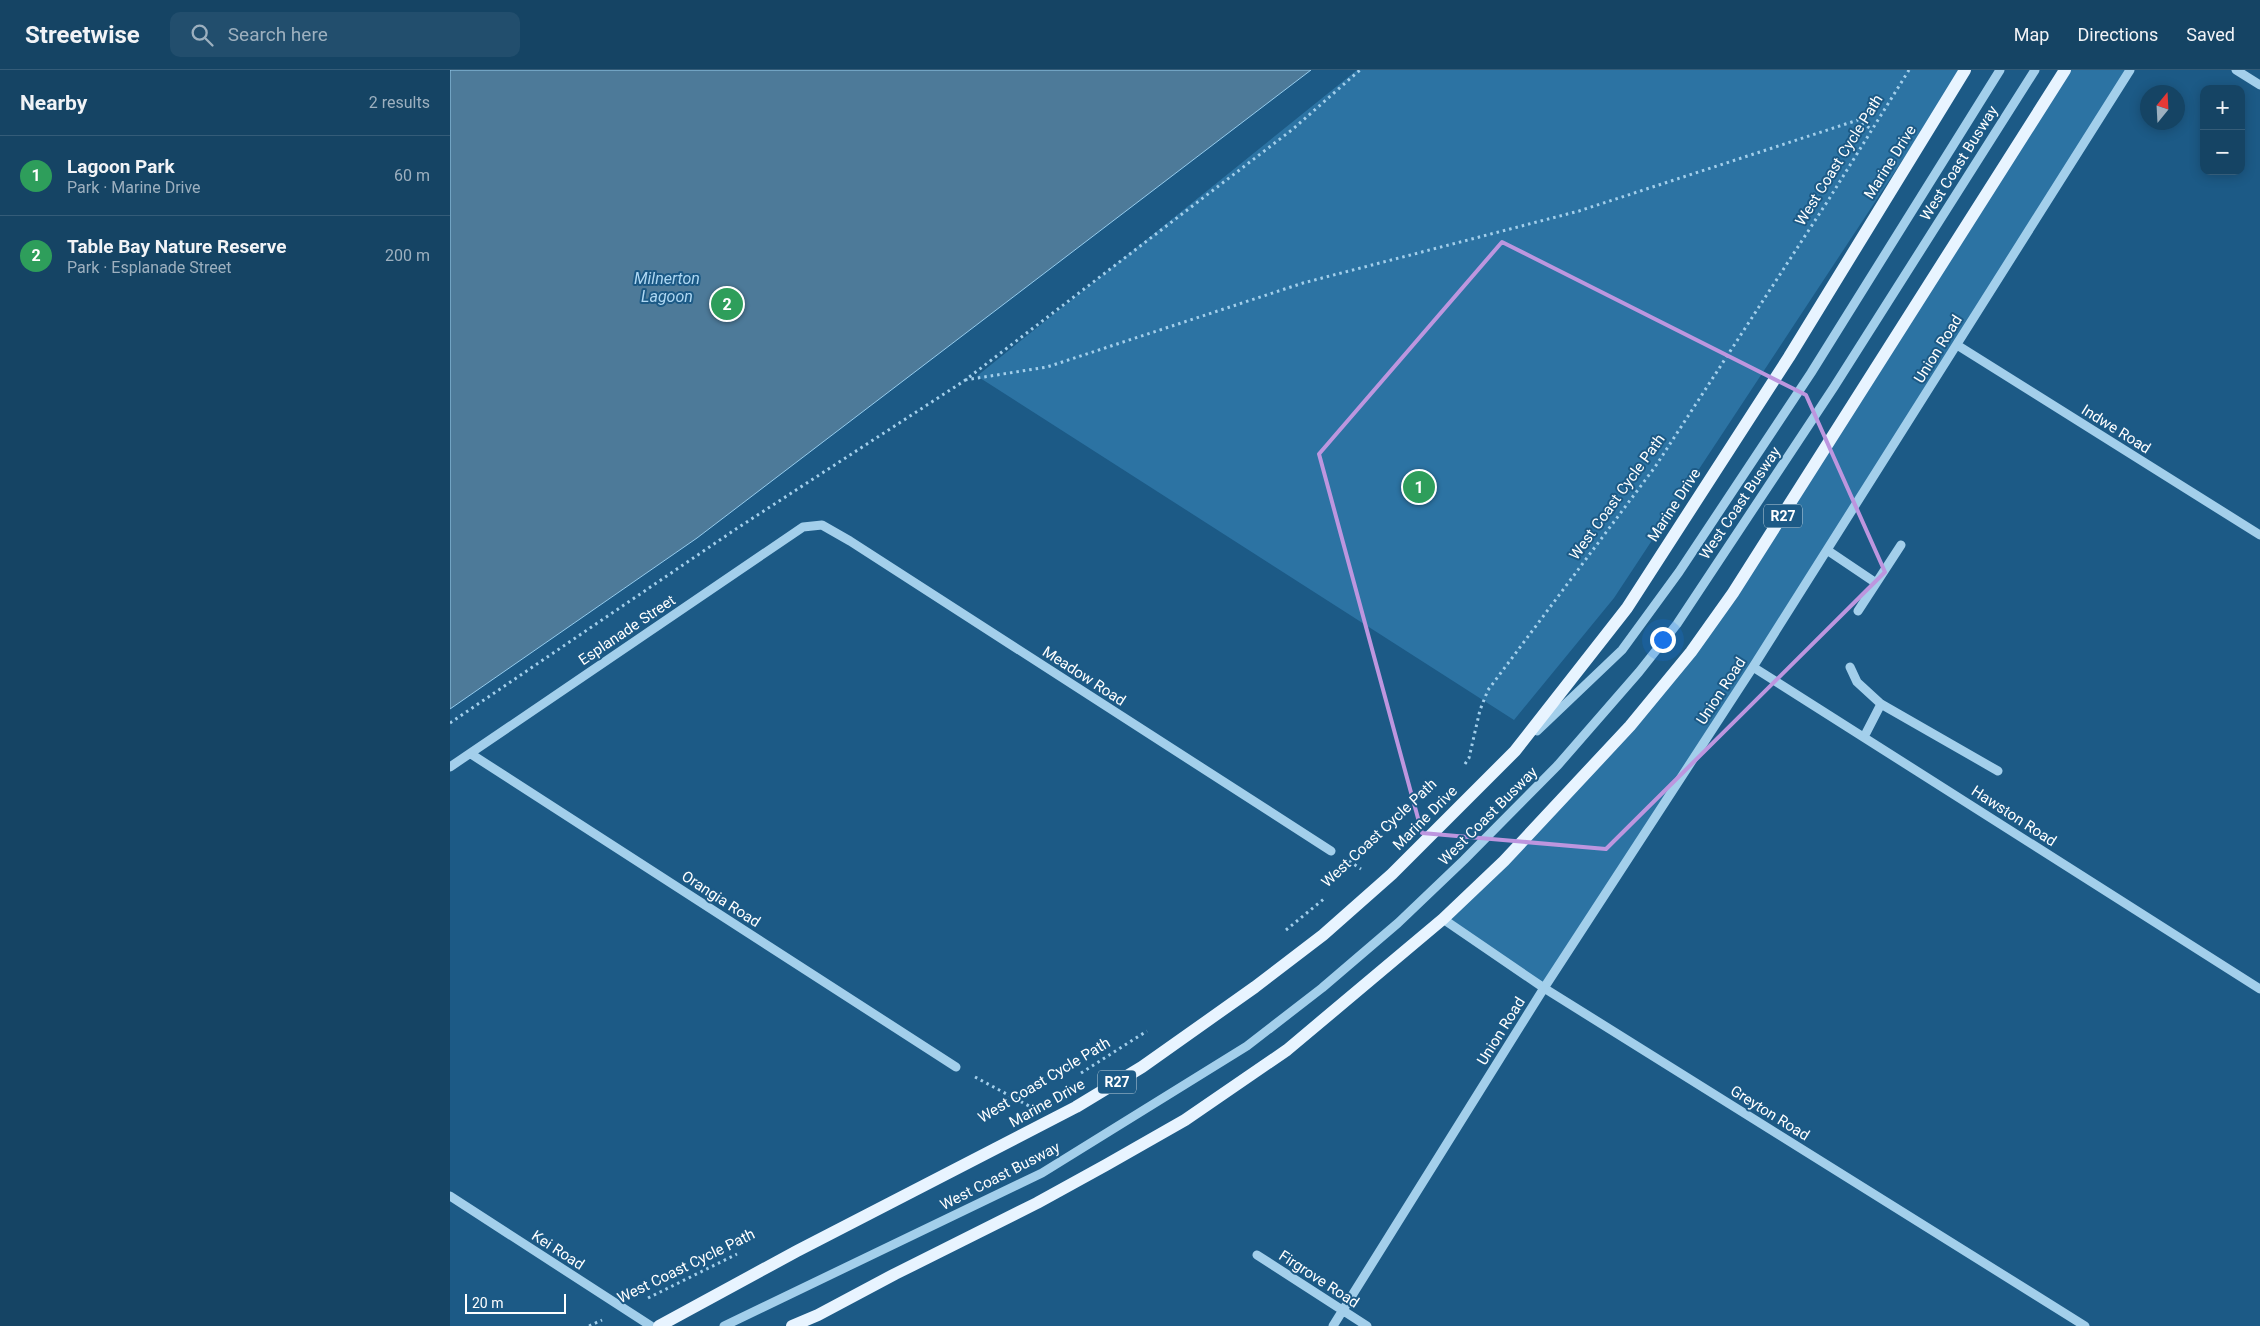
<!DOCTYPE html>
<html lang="en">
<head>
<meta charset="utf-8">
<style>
	:root { --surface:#154464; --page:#224e6d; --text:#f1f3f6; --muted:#9db0bf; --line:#345c78; --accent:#bca0f2 }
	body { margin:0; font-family:Roboto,sans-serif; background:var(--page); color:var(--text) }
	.controls { position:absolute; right:15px; top:15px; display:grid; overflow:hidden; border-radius:10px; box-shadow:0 2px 12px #0003 }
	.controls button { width:45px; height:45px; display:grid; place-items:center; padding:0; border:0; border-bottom:1px solid var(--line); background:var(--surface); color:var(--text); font:25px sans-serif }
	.compass { position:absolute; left:1690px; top:15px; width:45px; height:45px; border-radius:50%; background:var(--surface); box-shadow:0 2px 12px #0003; rotate:18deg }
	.scale { position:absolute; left:15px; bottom:12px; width:101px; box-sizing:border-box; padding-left:5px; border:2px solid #fff; border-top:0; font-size:14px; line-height:18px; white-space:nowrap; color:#fff; -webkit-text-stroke:4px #1c5a86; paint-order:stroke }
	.you { position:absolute; left:1212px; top:569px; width:18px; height:18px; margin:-12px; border:4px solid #fff; border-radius:50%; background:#1a73e8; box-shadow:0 0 0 8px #1a73e833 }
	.badge { display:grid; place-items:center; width:32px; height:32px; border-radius:50%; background:var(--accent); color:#fff; font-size:16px; font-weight:700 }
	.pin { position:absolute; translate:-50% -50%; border:2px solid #fff; box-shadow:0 1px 5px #0006 }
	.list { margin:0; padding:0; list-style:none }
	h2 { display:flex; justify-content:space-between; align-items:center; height:65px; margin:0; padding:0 20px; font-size:21px }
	h2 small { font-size:16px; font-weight:400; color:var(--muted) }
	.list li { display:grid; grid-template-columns:32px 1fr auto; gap:15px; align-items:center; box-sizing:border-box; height:80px; padding:0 20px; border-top:1px solid var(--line) }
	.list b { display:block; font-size:19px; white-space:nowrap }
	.list p { margin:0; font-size:16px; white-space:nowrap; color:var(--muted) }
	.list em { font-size:16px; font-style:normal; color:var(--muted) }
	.icon { flex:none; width:28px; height:28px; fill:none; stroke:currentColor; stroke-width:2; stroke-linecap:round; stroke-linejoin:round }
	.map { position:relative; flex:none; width:1810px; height:1256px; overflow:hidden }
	header { display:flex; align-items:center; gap:30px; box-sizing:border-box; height:70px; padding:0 25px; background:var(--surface); border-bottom:1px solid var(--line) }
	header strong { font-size:24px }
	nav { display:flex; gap:28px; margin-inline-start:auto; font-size:18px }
	.search { width:350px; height:45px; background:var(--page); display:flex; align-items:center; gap:12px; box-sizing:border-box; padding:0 18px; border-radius:10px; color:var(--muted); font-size:19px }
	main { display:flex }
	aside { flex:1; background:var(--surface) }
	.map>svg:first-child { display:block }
	.green { fill:#2c73a3 }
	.water { fill:#4d7a99; stroke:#96cced }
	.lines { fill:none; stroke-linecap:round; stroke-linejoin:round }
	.path { stroke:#a3cfeb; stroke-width:3; stroke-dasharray:2.5 4; stroke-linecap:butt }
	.minor { stroke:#a3cfeb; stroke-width:9 }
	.major { stroke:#e8f4ff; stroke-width:12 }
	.marked { fill:none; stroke:#bd96df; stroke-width:4; stroke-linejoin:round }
	.labels { text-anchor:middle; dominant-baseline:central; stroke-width:4; stroke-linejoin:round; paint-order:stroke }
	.shield { fill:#1c5a86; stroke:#bbcedb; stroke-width:1 }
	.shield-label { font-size:14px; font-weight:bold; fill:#fff }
	.street-label { font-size:15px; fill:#fff; stroke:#1c5a86 }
	.water-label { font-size:16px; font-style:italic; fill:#afd8f3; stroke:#1c5a86 }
</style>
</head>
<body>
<header>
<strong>Streetwise</strong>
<div class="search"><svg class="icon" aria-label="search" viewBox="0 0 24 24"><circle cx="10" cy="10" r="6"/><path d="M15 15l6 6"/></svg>Search here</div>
<nav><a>Map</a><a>Directions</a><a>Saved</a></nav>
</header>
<main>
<aside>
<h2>Nearby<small>2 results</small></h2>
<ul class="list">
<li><span class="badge" style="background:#2e9e5b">1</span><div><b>Lagoon Park</b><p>Park · Marine Drive</p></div><em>60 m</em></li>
<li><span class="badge" style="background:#2e9e5b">2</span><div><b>Table Bay Nature Reserve</b><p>Park · Esplanade Street</p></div><em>200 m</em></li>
</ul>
</aside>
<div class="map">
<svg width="1810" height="1256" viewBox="0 0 1810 1256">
	<rect width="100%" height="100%" fill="#1c5a86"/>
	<!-- green -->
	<path class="green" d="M 907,0 L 1512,0 L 1164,528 L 1064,650 L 527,306 Z
		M 1615,0 L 1680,0 L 1094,918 L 993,849 L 1241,582 Z"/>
	<!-- water -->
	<path class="water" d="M 0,0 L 861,0 L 247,468 L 0,639 Z"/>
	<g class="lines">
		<!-- path -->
		<path class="path" d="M 515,310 L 597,297 L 853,213 L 1129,141 L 1408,50 L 1421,59
			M 0,653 L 286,459 L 514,311 L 843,59 L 910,0
			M 1015,694 L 1019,688 L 1030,640 L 1038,620 L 1205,397 L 1379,129 L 1459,0
			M 899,791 L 911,799
			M 836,860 L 875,828
			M 631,1003 L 697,961
			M 525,1007 L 579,1036
			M 198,1228 L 287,1184
			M 139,1256 L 152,1250"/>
		<!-- minor -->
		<path class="minor" d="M 1786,0 L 1810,15
			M 1507,275 L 1810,465
			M 1377,480 L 1426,513
			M 1408,541 L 1451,475
			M 1303,597 L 1810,919
			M 1400,597 L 1407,612 L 1431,634 L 1548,701
			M 1087,661 L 1172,580 L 1229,502 L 1361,303 L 1550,0
			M 1414,667 L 1431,634
			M 21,684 L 506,997
			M 0,697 L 353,457 L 372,455 L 400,471 L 881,781
			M 993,849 L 1094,918 L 1635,1256
			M 0,1126 L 201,1256
			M 807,1185 L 917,1256
			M 274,1256 L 592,1103 L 797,976 L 872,918 L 948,853 L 1014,790 L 1108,695 L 1189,602 L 1227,554 L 1384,317 L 1585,0
			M 883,1256 L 1094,918 L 1303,597 L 1680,0"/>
		<!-- major -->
		<path class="major" d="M 209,1256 L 347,1181 L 626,1037 L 692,997 L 805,917 L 873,865 L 942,804 L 1065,681 L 1177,538 L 1339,287 L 1515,0
			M 342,1256 L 368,1245 L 445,1204 L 587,1133 L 656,1095 L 735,1050 L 837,980 L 993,849 L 1054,791 L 1180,656 L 1241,582 L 1283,523 L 1615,0"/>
	</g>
	<!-- marked area -->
	<path class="marked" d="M 1052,172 L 1356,325 L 1435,502 L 1156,779 L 972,763 L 869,384 Z"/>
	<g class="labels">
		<!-- shield labels -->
		<g class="shield">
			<rect x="1314" y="434.5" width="38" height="23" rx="4"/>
			<rect x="648" y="1000.5" width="38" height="23" rx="4"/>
		</g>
		<g class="shield-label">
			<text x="1333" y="446">R27</text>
			<text x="667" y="1012">R27</text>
		</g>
		<!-- street labels -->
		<g class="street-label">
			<text transform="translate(1389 90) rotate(-58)">West Coast Cycle Path</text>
			<text transform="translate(1440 92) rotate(-58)">Marine Drive</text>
			<text transform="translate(1509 93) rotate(-58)">West Coast Busway</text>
			<text transform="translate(1488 279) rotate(-58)">Union Road</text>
			<text transform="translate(1666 359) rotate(32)">Indwe Road</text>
			<text transform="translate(1167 427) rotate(-54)">West Coast Cycle Path</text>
			<text transform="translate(1290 433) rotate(-56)">West Coast Busway</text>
			<text transform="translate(1224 435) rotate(-57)">Marine Drive</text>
			<text transform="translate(177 560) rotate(-34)">Esplanade Street</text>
			<text transform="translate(634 606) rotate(33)">Meadow Road</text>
			<text transform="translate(1271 621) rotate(-57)">Union Road</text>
			<text transform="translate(1038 746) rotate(-45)">West Coast Busway</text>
			<text transform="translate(1564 746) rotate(33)">Hawston Road</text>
			<text transform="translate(975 748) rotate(-45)">Marine Drive</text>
			<text transform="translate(929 763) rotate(-43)">West Coast Cycle Path</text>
			<text transform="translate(271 829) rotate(33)">Orangia Road</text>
			<text transform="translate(1051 961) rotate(-58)">Union Road</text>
			<text transform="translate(594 1010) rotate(-31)">West Coast Cycle Path</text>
			<text transform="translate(597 1033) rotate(-29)">Marine Drive</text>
			<text transform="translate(1320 1043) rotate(32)">Greyton Road</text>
			<text transform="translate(550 1106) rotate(-27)">West Coast Busway</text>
			<text transform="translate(108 1180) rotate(33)">Kei Road</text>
			<text transform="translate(236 1196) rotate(-26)">West Coast Cycle Path</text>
			<text transform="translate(869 1209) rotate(33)">Firgrove Road</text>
		</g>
		<!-- water labels -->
		<g class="water-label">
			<text x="217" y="208">Milnerton<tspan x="217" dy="18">Lagoon</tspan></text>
		</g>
	</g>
</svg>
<div class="controls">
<button>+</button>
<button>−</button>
</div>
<svg class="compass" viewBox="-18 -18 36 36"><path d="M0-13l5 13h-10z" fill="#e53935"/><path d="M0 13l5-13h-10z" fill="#9db0bf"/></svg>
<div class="scale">20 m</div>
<div class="you"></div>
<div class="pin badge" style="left:969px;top:417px;background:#2e9e5b">1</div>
<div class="pin badge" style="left:277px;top:234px;background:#2e9e5b">2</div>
</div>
</main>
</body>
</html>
